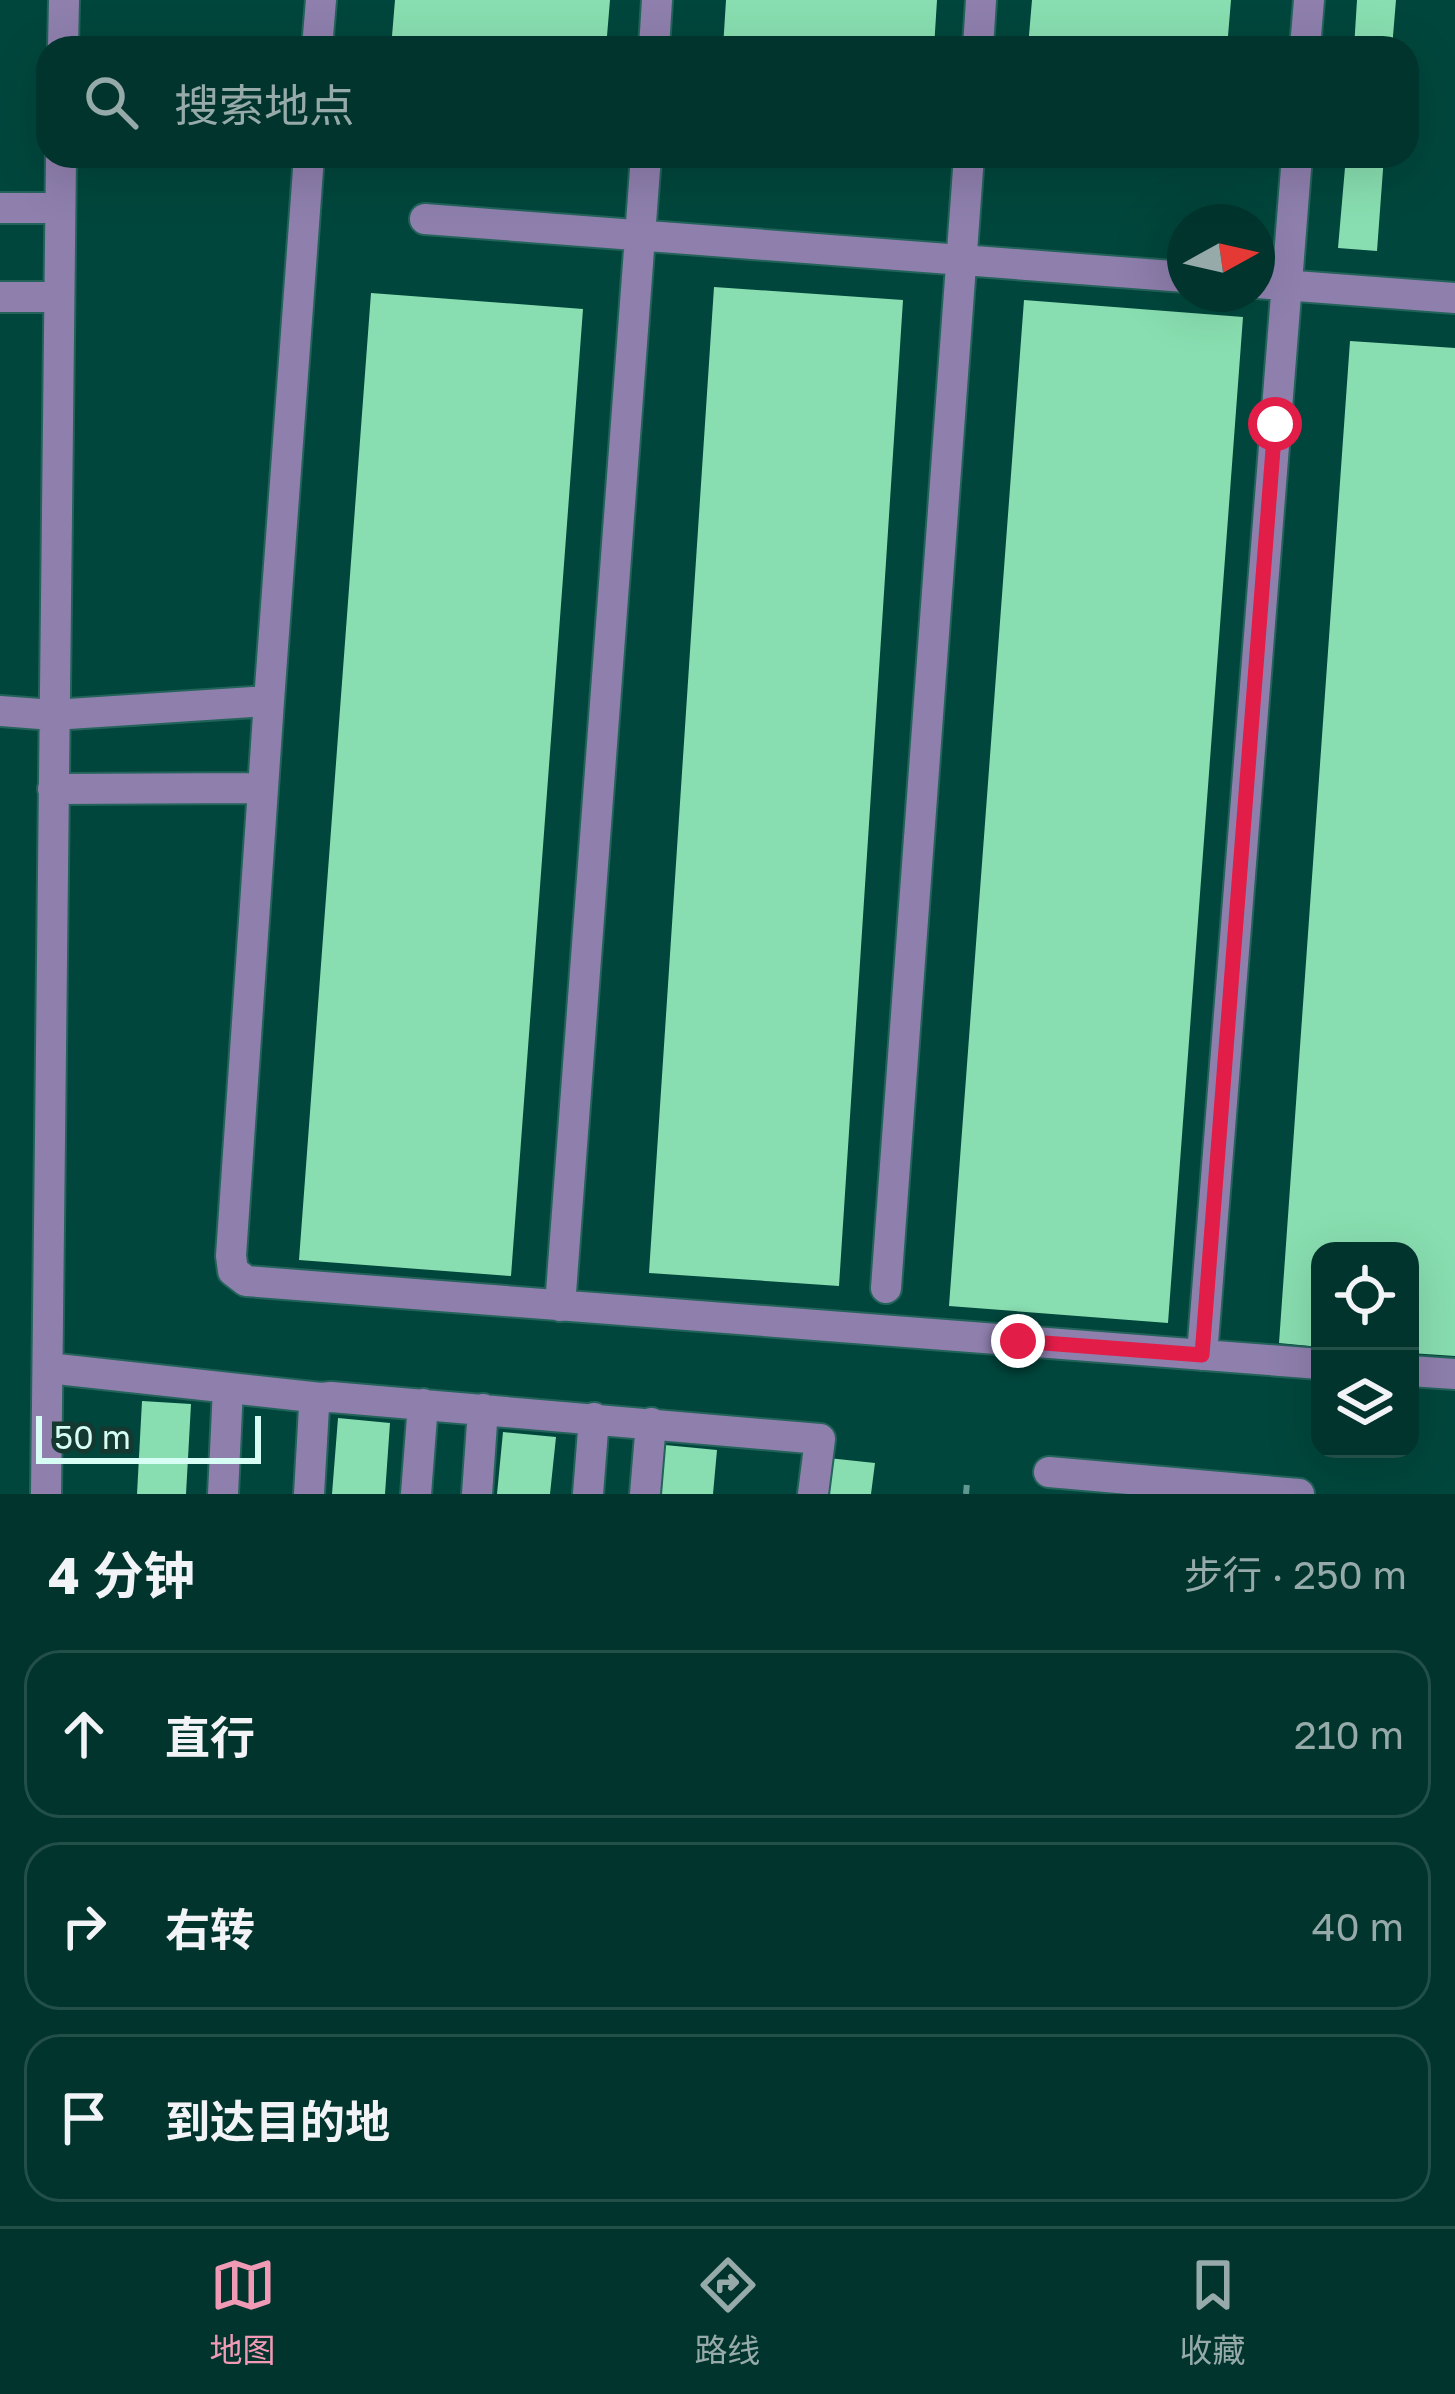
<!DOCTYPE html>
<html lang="zh">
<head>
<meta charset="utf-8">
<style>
	:root { --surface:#01342d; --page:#0f3f39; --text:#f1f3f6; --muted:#96aaaa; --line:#234f49; --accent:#f09ab5 }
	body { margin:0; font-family:"Golos Text","Noto Sans SC",sans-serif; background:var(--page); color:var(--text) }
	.controls { position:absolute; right:36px; bottom:36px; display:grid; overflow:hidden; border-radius:24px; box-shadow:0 12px 48px #0002 }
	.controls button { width:108px; height:108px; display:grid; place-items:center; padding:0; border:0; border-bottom:3px solid var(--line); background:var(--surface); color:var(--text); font:60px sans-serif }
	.compass { position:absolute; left:1167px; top:204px; width:108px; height:108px; border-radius:50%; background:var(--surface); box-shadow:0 12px 48px #0002; rotate:82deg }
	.scale { position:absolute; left:36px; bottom:30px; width:225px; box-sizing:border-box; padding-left:12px; border:6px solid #d6fef5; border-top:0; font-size:33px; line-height:42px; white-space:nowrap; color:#d6fef5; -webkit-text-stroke:9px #153831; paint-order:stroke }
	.stop { position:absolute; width:36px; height:36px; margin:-27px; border:9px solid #e11d48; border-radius:50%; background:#fff }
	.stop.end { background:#e11d48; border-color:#fff; box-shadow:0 3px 12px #0008 }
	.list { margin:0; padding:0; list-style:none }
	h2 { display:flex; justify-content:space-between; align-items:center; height:156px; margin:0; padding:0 48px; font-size:51px }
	h2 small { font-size:39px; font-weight:400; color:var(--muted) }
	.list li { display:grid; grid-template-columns:78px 1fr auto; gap:36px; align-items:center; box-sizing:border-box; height:168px; margin:0 24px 24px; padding:0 24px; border:3px solid var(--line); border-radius:36px }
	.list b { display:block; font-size:45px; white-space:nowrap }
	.list em { font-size:39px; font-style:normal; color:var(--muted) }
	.icon { flex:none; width:66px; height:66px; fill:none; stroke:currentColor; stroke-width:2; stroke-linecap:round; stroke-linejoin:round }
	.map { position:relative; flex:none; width:1455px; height:1494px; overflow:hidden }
	.search { position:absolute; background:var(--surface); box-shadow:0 12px 48px #0002; left:36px; right:36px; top:36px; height:132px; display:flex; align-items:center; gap:30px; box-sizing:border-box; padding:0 42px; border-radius:36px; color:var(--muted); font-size:45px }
	.sheet { height:732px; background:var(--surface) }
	nav { display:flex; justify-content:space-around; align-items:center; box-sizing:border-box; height:168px; border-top:3px solid var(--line); background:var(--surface); font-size:33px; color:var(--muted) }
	nav a { display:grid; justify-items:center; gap:6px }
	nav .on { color:var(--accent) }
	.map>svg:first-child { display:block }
	.building { fill:#88deb0 }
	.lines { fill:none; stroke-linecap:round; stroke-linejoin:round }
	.minor-casing { stroke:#23635a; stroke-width:34 }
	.path { stroke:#60988f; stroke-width:6; stroke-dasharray:9 6; stroke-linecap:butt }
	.minor { stroke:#8e7fad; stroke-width:30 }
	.route { stroke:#e11d48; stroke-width:15 }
</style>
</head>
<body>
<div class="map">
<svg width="1455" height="1494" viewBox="0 0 1455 1494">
	<rect width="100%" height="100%" fill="#01463c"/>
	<!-- building -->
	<path class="building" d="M 395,0 L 610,0 L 606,48 L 391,48 Z
		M 726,0 L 937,0 L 934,48 L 723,48 Z
		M 1032,0 L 1231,0 L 1227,48 L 1028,47 Z
		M 1357,0 L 1396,0 L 1392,48 L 1354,48 Z
		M 513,156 L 597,156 L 596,167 Z
		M 1346,156 L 1384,156 L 1377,251 L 1338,248 Z
		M 714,287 L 903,300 L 839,1286 L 649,1273 Z
		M 371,293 L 583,309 L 511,1276 L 299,1260 Z
		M 1024,300 L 1243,317 L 1168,1323 L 949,1306 Z
		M 1350,341 L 1455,348 L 1455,1356 L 1410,1353 L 1410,1251 L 1320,1251 L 1320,1347 L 1279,1343 Z
		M 142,1401 L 191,1404 L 186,1494 L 137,1494 Z
		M 338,1418 L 390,1423 L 385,1494 L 332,1494 Z
		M 503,1432 L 556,1437 L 550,1494 L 497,1494 Z
		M 665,1445 L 717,1450 L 713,1494 L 660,1494 Z
		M 828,1458 L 875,1463 L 871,1494 L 824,1494 Z"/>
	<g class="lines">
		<defs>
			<path id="minor" d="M 63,48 L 64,0
				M 317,48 L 321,0
				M 654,48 L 657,0
				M 978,48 L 981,0
				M 1305,48 L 1309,0
				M 0,208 L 60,208
				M 425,219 L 1185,277
				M 1257,283 L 1455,298
				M 0,297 L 59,297
				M 269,701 L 309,156
				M 0,711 L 53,715 L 269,701 L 231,1256 L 233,1271 L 246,1281 L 1320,1364
				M 53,789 L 263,788
				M 886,1288 L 969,156
				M 560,1306 L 646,156
				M 1202,1355 L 1297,156
				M 48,1368 L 321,1398
				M 1410,1371 L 1455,1374
				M 1049,1472 L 1299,1494
				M 46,1494 L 61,156
				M 223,1494 L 228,1388
				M 309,1494 L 314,1407 L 321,1398 L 331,1397 L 820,1439 L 813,1494
				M 416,1494 L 423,1404
				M 477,1494 L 483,1409
				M 588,1494 L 594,1418
				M 645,1494 L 651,1423"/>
		</defs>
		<!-- minor casing -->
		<use href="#minor" class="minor-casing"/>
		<!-- path -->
		<path class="path" d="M 966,1494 L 967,1483"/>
		<!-- minor -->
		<use href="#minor" class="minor"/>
	</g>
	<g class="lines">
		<!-- route -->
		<path class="route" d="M 1018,1341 L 1202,1355 L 1275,424"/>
	</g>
</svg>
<div class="controls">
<button><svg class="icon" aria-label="locate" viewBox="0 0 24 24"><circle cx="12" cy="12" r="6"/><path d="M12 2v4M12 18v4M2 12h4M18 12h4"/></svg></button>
<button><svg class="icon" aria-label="layers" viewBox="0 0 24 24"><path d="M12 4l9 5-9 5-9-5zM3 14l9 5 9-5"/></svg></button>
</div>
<svg class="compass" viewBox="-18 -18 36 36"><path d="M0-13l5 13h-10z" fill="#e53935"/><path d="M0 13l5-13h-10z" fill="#96aaaa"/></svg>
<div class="scale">50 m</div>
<div class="stop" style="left:1275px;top:424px"></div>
<div class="stop end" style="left:1018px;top:1341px"></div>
<div class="search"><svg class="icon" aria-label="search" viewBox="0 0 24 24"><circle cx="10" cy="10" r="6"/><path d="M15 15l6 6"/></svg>搜索地点</div>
</div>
<section class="sheet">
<h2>4 分钟<small>步行 · 250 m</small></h2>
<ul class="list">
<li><svg class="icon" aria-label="ahead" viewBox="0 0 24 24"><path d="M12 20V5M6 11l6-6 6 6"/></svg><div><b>直行</b></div><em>210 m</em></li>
<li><svg class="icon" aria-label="right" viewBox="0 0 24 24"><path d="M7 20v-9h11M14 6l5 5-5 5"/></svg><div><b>右转</b></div><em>40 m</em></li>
<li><svg class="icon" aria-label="arrive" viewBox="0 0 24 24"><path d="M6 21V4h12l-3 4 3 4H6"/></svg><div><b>到达目的地</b></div></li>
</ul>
</section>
<nav>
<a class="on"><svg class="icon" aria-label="map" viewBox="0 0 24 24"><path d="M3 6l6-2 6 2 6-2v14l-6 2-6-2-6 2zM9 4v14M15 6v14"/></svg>地图</a>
<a><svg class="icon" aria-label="directions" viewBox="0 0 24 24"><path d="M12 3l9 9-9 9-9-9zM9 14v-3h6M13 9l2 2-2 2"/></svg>路线</a>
<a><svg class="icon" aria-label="saved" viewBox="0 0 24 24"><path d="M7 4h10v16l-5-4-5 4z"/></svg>收藏</a>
</nav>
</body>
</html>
